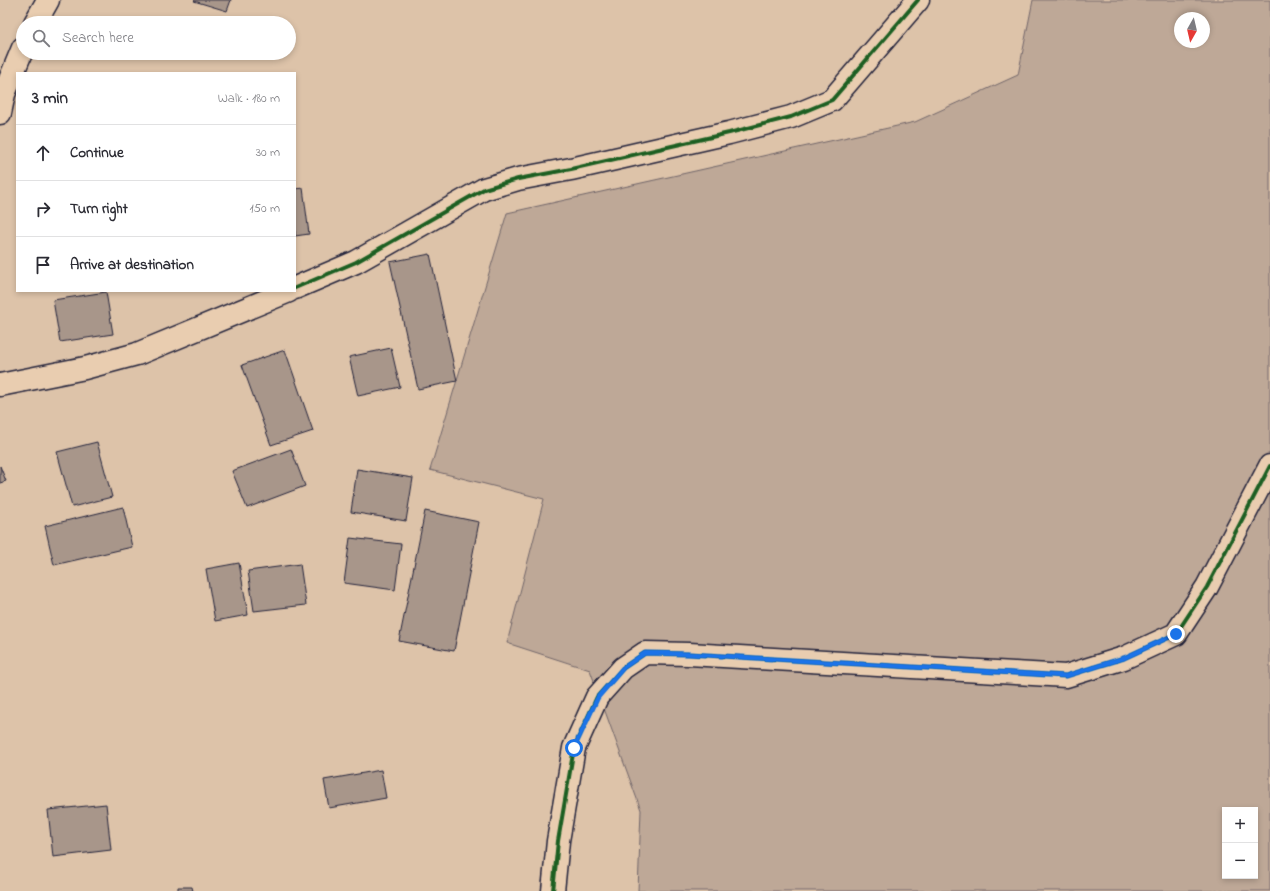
<!DOCTYPE html>
<html lang="en">
<head>
<meta charset="utf-8">
<style>
	:root { --surface:#fff; --page:#f7f7f7; --text:#2b2b33; --muted:#7c7c81; --line:#e1e1e2 }
	body { margin:0; font-family:"Indie Flower",sans-serif; background:var(--page); color:var(--text) }
	.controls { position:absolute; right:12px; bottom:12px; display:grid; overflow:hidden; border-radius:0px; box-shadow:0 2px 6px #0003 }
	.controls button { width:36px; height:36px; display:grid; place-items:center; padding:0; border:0; border-bottom:1px solid var(--line); background:var(--surface); color:var(--text); font:20px sans-serif }
	.compass { position:absolute; left:1174px; top:12px; width:36px; height:36px; border-radius:50%; background:var(--surface); box-shadow:0 2px 6px #0003; rotate:188deg }
	.stop { position:absolute; width:12px; height:12px; margin:-9px; border:3px solid #1a73e8; border-radius:50%; background:#fff }
	.stop.end { background:#1a73e8; border-color:#fff; box-shadow:0 1px 4px #0008 }
	.list { margin:0; padding:0; list-style:none }
	h2 { display:flex; justify-content:space-between; align-items:center; height:52px; margin:0; padding:0 16px; font-size:17px }
	h2 small { font-size:13px; font-weight:400; color:var(--muted) }
	.list li { display:grid; grid-template-columns:26px 1fr auto; gap:12px; align-items:center; box-sizing:border-box; height:56px; padding:0 16px; border-top:1px solid var(--line) }
	.list b { display:block; font-size:15px; white-space:nowrap }
	.list em { font-size:13px; font-style:normal; color:var(--muted) }
	.icon { flex:none; width:22px; height:22px; fill:none; stroke:currentColor; stroke-width:2; stroke-linecap:round; stroke-linejoin:round }
	.map { position:relative; flex:none; width:1270px; height:891px; overflow:hidden }
	.search { position:absolute; background:var(--surface); box-shadow:0 2px 6px #0003; left:16px; top:16px; width:280px; height:44px; display:flex; align-items:center; gap:10px; box-sizing:border-box; padding:0 14px; border-radius:22px; color:var(--muted); font-size:15px }
	.panel { position:absolute; background:var(--surface); box-shadow:0 2px 6px #0003; left:16px; top:72px; width:280px; height:220px; border-radius:0px }
	.map>svg:first-child { display:block }
	.green { fill:#bea897; stroke:#706569; fill-rule:evenodd }
	.building { fill:#a8968a; stroke:#22223b }
	.lines { fill:none; stroke-linecap:round; stroke-linejoin:round }
	.minor-casing { stroke:#22223b; stroke-width:25 }
	.minor { stroke:#e9cdb0; stroke-width:22 }
	.cycleway-casing { stroke:#e9cdb0; stroke-width:6 }
	.cycleway { stroke:#1b5e20; stroke-width:4 }
	.route { stroke:#1a73e8; stroke-width:5 }
</style>
</head>
<body>
<div class="map">
<svg width="1270" height="891" viewBox="0 0 1270 891">
	<rect width="100%" height="100%" fill="#ddc3a9"/>
	<filter id="ink" filterUnits="userSpaceOnUse"><feTurbulence type="fractalNoise" baseFrequency=".025" numOctaves="2"/><feDisplacementMap in="SourceGraphic" scale="8" xChannelSelector="R" yChannelSelector="G"/><feConvolveMatrix kernelMatrix="1 2 1 2 8 2 1 2 1" color-interpolation-filters="sRGB"/></filter>
	<g filter="url(#ink)">
		<!-- green -->
		<path class="green" d="M 1033,0 L 1270,0 L 1270,891 L 638,891 L 641,810 L 590,670 L 507,643 L 544,499 L 430,470 L 507,213 L 915,122 L 1018,75 ZM 1180,18 L 1204,18 L 1204,42 L 1180,42 ZM 1225,810 L 1255,810 L 1255,876 L 1225,876 Z"/>
		<!-- building -->
		<path class="building" d="M 195,0 L 231,0 L 227,11 L 194,1 Z
			M 303,188 L 309,234 L 295,236 L 295,189 Z
			M 430,254 L 457,381 L 418,389 L 390,262 Z
			M 106,292 L 113,334 L 60,342 L 53,300 Z
			M 391,348 L 400,387 L 358,396 L 349,357 Z
			M 285,350 L 313,431 L 271,445 L 242,365 Z
			M 97,442 L 112,497 L 72,507 L 57,452 Z
			M 291,449 L 305,486 L 247,508 L 232,471 Z
			M 0,466 L 6,481 L 0,483 Z
			M 357,469 L 413,478 L 406,521 L 351,512 Z
			M 123,507 L 132,547 L 54,565 L 45,526 Z
			M 425,511 L 479,522 L 454,651 L 399,641 Z
			M 350,538 L 401,544 L 395,590 L 344,583 Z
			M 239,563 L 248,615 L 215,621 L 206,569 Z
			M 300,564 L 306,605 L 254,611 L 248,571 Z
			M 381,770 L 386,798 L 329,808 L 324,780 Z
			M 106,804 L 111,850 L 53,857 L 48,810 Z
			M 178,887 L 192,887 L 193,891 L 178,891 Z"/>
		<g class="lines">
			<defs>
				<path id="minor" d="M 35,23 L 48,0
					M 0,113 L 4,94 L 23,48
					M 295,288 L 356,262 L 484,189 L 518,179 L 571,169 L 729,133 L 791,117 L 832,100 L 918,0
					M 0,385 L 85,368 L 137,354 L 289,291
					M 553,891 L 558,841 L 574,748 L 597,697 L 623,668 L 645,653 L 689,654 L 1066,676 L 1124,658 L 1176,634 L 1207,587 L 1270,466"/>
			</defs>
			<!-- minor casing -->
			<use href="#minor" class="minor-casing"/>
			<!-- minor -->
			<use href="#minor" class="minor"/>
			<defs>
				<path id="cycleway" d="M 295,288 L 356,262 L 484,189 L 518,179 L 571,169 L 729,133 L 791,117 L 832,100 L 918,0
					M 553,891 L 558,841 L 574,748 L 597,697 L 623,668 L 645,653 L 689,654 L 1066,676 L 1124,658 L 1176,634 L 1207,587 L 1270,466"/>
			</defs>
			<!-- cycleway casing -->
			<use href="#cycleway" class="cycleway-casing"/>
			<!-- cycleway -->
			<use href="#cycleway" class="cycleway"/>
		</g>
	</g>
	<g class="lines" filter="url(#ink)">
		<!-- route -->
		<path class="route" d="M 574,748 L 598,697 L 623,668 L 645,653 L 689,654 L 1066,676 L 1124,658 L 1176,634"/>
	</g>
</svg>
<div class="controls">
<button>+</button>
<button>−</button>
</div>
<svg class="compass" viewBox="-18 -18 36 36"><path d="M0-13l5 13h-10z" fill="#e53935"/><path d="M0 13l5-13h-10z" fill="#7c7c81"/></svg>
<div class="stop" style="left:574px;top:748px"></div>
<div class="stop end" style="left:1176px;top:634px"></div>
<div class="search"><svg class="icon" aria-label="search" viewBox="0 0 24 24"><circle cx="10" cy="10" r="6"/><path d="M15 15l6 6"/></svg>Search here</div>
<section class="panel">
<h2>3 min<small>Walk · 180 m</small></h2>
<ul class="list">
<li><svg class="icon" aria-label="ahead" viewBox="0 0 24 24"><path d="M12 20V5M6 11l6-6 6 6"/></svg><div><b>Continue</b></div><em>30 m</em></li>
<li><svg class="icon" aria-label="right" viewBox="0 0 24 24"><path d="M7 20v-9h11M14 6l5 5-5 5"/></svg><div><b>Turn right</b></div><em>150 m</em></li>
<li><svg class="icon" aria-label="arrive" viewBox="0 0 24 24"><path d="M6 21V4h12l-3 4 3 4H6"/></svg><div><b>Arrive at destination</b></div></li>
</ul>
</section>
</div>
</body>
</html>
